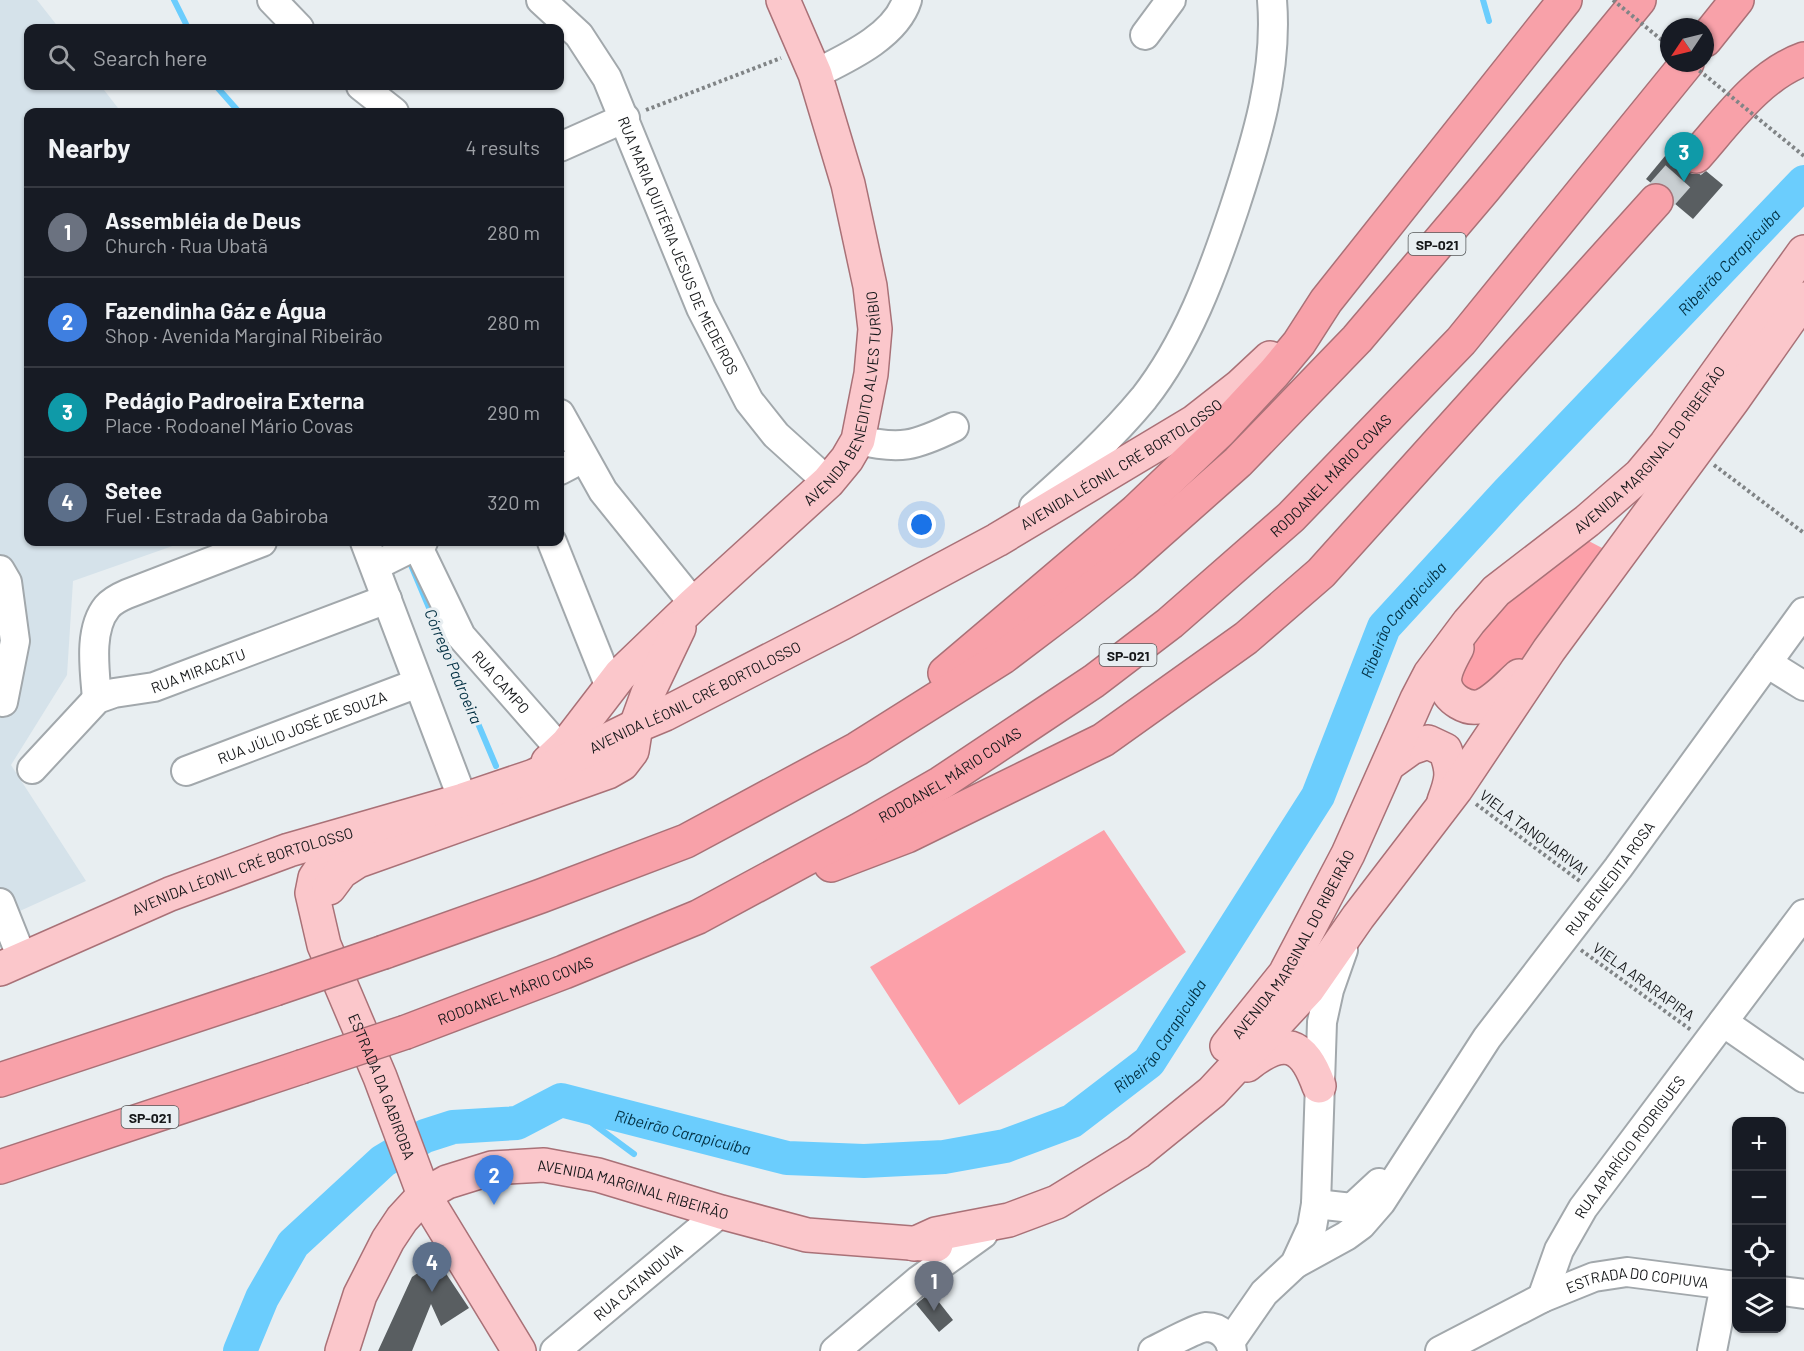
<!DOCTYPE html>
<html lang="en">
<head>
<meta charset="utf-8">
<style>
	:root { --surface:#171b24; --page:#20242c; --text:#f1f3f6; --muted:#9ea1a6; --line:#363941; --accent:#d594a6 }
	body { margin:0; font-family:Barlow,sans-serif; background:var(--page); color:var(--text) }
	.controls { position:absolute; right:18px; bottom:18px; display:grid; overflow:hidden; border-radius:12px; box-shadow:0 2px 4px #0004 }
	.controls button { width:54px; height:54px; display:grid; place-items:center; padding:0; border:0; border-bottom:2px solid var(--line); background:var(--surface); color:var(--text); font:30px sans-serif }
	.compass { position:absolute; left:1660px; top:18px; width:54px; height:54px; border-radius:50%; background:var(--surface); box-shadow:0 2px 4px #0004; rotate:235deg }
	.you { position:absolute; left:922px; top:525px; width:21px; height:21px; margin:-15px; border:4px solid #fff; border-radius:50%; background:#1a73e8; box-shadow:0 0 0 9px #1a73e833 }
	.badge { display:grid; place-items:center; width:39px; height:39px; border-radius:50%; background:var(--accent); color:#fff; font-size:20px; font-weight:700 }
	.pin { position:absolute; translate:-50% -50px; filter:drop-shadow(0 2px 3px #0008) }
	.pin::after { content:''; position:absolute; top:32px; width:21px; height:18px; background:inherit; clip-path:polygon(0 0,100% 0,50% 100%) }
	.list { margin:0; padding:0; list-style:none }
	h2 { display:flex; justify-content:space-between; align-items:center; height:78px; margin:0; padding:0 24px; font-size:26px }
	h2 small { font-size:20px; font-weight:400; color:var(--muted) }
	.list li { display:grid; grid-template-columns:39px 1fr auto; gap:18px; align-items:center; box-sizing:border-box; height:90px; padding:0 24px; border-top:2px solid var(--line) }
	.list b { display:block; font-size:22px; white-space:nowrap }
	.list p { margin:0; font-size:20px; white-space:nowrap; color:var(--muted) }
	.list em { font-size:20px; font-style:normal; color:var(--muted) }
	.icon { flex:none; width:33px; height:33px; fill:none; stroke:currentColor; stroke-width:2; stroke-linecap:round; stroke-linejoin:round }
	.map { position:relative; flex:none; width:1804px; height:1351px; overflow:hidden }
	.search { position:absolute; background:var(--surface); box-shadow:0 2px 4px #0004; left:24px; top:24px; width:540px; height:66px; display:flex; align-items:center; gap:15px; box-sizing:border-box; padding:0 21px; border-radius:12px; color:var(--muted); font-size:22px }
	.panel { position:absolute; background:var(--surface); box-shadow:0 2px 4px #0004; left:24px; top:108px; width:540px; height:438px; border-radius:12px }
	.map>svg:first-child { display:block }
	.built { fill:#d5e2ea }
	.green { fill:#fca0a9 }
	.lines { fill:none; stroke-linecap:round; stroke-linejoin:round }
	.stream { stroke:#6bcdfd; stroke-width:6 }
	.river { stroke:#6bcdfd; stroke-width:34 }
	.building { fill:#595e61 }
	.highway-tunnel { stroke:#c8ced1; stroke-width:33; stroke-dasharray:33 16; stroke-linecap:butt }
	.minor-casing { stroke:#a2a8ac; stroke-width:32 }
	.major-casing { stroke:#a97177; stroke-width:36 }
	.highway-casing { stroke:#a97177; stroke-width:36 }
	.path { stroke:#808486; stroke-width:4; stroke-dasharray:3 3; stroke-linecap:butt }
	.minor { stroke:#fff; stroke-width:28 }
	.major { stroke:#fbc7cb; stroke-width:33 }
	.highway { stroke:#f8a1a9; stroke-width:33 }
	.highway-bridge-casing { stroke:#a97177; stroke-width:36; stroke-linecap:butt }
	.path-bridge { stroke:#808486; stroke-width:4; stroke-dasharray:3 3; stroke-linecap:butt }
	.highway-bridge { stroke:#f8a1a9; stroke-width:33 }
	.labels { text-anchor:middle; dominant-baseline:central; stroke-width:6; stroke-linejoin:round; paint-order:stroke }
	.shield { fill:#e8eef1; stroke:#55585a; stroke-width:1.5 }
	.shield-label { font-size:14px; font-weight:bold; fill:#16181a }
	.street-label { font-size:15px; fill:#16181a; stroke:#e8eef1 }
	.water-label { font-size:16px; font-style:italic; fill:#023043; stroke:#e8eef1 }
</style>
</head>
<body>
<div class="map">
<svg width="1804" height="1351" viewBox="0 0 1804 1351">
	<rect width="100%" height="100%" fill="#e8eef1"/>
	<!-- built -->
	<path class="built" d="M 0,0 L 37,0 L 59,28 L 28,28 L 28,86 L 101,86 L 121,112 L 28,112 L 28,542 L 184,542 L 73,581 L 67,675 L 11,765 L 86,881 L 0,920 Z"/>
	<!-- green -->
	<path class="green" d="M 1585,539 L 1604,549 L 1524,659 L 1476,695 L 1461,692 L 1457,671 L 1485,622 L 1524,587 Z
		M 1104,830 L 1186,952 L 959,1105 L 870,967 Z"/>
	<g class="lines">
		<!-- stream -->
		<path class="stream" d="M 174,0 L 188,28
			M 1483,0 L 1489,21
			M 216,86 L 239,112
			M 411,565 L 496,766
			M 561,1100 L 634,1154"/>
		<!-- river -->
		<path class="river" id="s1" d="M 240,1351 L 262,1298 L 293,1244 L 383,1161 L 425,1136 L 453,1127 L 517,1123 L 561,1100 L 787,1158 L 864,1161 L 944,1157 L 1005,1146 L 1072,1121 L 1149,1062 L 1318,796 L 1384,627 L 1507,493 L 1804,182"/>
	</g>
	<!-- building -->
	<path class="building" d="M 1675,144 L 1680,148 L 1678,162 L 1684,171 L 1693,174 L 1702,174 L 1706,171 L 1723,185 L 1693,219 L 1674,203 L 1674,195 L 1668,187 L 1659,183 L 1651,183 L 1646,179 Z
		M 437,1260 L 469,1308 L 441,1326 L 431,1304 L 412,1351 L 378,1351 L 412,1277 Z
		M 931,1292 L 953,1320 L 939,1332 L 916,1304 Z"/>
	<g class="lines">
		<!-- highway-tunnel -->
		<path class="highway-tunnel" d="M 1656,201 L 1696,156"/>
		<defs>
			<g id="minor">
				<path d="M 272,0 L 299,28"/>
				<path id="s2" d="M 541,0 L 579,35 L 607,78 L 701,308 L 749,401 L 776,435 L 828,482"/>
				<path d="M 1145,35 L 1171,0"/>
				<path d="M 815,74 C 847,58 896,36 907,0"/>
				<path d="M 361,86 L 394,112"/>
				<path d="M 560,147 L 625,118"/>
				<path d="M 560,414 L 603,491 L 694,604"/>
				<path d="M 858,440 C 900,450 915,446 954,427"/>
				<path d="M 560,470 L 583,458"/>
				<path d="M 1034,507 C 1072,473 1111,438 1144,398 C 1187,343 1212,275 1234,209 C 1256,142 1278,72 1272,0"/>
				<path d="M 365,542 L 463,800"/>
				<path d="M 552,542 L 610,687"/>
				<path id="s3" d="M 417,545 L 461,636 L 561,750"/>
				<path d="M 375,566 L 423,542"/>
				<path d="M 0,570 L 7,582 L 15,641 L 3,702"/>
				<path d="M 1767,663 L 1804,686"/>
				<path d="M 97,699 C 95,672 88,630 107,607 C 112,601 120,597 127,594 L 262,542"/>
				<path id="s4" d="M 32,769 L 97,699 L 114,693 L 154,687 L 387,599"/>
				<path id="s5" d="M 186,771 L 418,683"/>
				<path d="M 0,903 L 22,958"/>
				<path d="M 1723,1022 L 1804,1078"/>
				<path d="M 1316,1204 L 1352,1208 L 1379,1183"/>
				<path id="s6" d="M 1295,1264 L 1346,1236 L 1361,1225 L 1381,1202 L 1487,1038 L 1618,868 L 1804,612"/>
				<path d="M 1782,1291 L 1804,1294"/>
				<path id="s7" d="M 1542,1298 L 1559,1250 L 1583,1208 L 1804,914"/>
				<path d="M 1230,1342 L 1264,1293 L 1295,1264 L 1312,1227 L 1316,1204 L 1322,1022 L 1329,990 L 1343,950"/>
				<path id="s8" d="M 555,1351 L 721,1212"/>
				<path d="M 835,1351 L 919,1280 L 983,1234"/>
				<path d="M 1153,1351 C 1164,1346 1196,1328 1206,1327 C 1220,1327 1231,1338 1232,1351"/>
				<path id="s9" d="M 1440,1351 L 1542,1298 L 1594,1277 L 1627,1272 L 1736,1286"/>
				<path d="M 1712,1351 L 1725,1285"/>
			</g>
			<g id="major">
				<path d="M 1457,648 C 1452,657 1443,674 1445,684 C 1448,699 1467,711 1482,706 C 1496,700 1508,686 1519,676"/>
				<path id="s10" d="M 548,762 L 567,744 L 620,675 L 694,604 L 828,482 L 847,459 L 858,440 L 871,374 L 875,329 L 870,286 L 848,184 L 815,74 L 783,0"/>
				<path d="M 1390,763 L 1411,748 L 1428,742 L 1445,750 C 1454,772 1452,780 1444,801"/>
				<path id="s11" d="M 358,834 L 341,845 L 330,856 L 315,878 L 312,893 L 324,945 L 380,1077 L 424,1195 L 519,1351"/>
				<path d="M 329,888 L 341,872 L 358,861 L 608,772 L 622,764 L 632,751 L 636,726 L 648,693 L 679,628"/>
				<path id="s12" d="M 0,969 L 170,894 L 289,850 L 463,800 L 534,776 L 636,726 L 665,714 L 842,623 L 997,540 L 1194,422 L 1240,386 L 1270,358"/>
				<path id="s13" d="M 1227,1046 L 1285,974 L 1348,854 L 1417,699 L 1430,674 L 1469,622 L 1496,591 L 1587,521 L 1640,475 L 1666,444 L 1804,252"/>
				<path d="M 1247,1065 C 1284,1036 1303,1042 1319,1086"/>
				<path d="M 914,1244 L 936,1234 L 1009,1220 L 1057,1202 L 1138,1152 L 1212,1092 L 1308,989 L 1358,917 L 1456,789 L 1549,650 L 1733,400 L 1804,299"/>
				<path id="s14" d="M 342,1351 L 360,1295 L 388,1240 L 402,1219 L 424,1195 L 447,1182 L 492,1168 L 544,1165 L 598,1175 L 721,1212 L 807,1235 L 936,1245"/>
			</g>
			<g id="highway">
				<path d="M 1705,40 L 1737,0"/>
				<path d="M 1696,156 C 1727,121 1759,75 1804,59"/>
				<path d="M 945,673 L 1136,511 L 1220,431 L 1274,373 L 1299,343 L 1326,301 L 1565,0"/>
				<path d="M 831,865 L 907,836 L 1103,740 L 1246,638 L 1321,573 L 1656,201"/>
				<path d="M 384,952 L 541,896 L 686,841 L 857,749 L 1003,657 L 1069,607 L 1123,564 L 1238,462 L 1357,339 L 1484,189 L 1639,0"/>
				<path id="s15" d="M 406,1032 L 564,972 L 698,917 L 859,830 L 941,783 L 1094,681 L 1170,623 L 1291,517 L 1461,341 L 1687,63"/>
				<path d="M 0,1080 L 275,989"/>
				<path d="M 0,1167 L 301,1067"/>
			</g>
		</defs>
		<!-- minor casing -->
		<use href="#minor" class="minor-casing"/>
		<!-- major casing -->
		<use href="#major" class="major-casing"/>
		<!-- highway casing -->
		<use href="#highway" class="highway-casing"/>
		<!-- path -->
		<path class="path" d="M 646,110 L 781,58
			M 1714,465 L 1804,533
			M 1476,804 L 1581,882
			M 1581,950 L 1691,1030"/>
		<!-- minor -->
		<use href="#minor" class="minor"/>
		<!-- major -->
		<use href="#major" class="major"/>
		<!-- highway -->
		<use href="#highway" class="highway"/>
		<defs>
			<path id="highway-bridge" d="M 275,989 L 384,952
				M 301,1067 L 406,1032"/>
		</defs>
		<!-- highway-bridge casing -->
		<use href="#highway-bridge" class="highway-bridge-casing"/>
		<!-- path-bridge -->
		<path class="path-bridge" d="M 1613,0 L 1669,46
			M 1690,63 L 1804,156"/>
		<!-- highway-bridge -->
		<use href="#highway-bridge" class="highway-bridge"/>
	</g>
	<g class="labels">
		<!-- shield labels -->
		<g class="shield">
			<rect x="1408.5" y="233" width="57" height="22" rx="4.5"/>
			<rect x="1099.5" y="644" width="57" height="22" rx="4.5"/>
			<rect x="121.5" y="1106" width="57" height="22" rx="4.5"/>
		</g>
		<g class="shield-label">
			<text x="1437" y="244">SP-021</text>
			<text x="1128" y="655">SP-021</text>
			<text x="150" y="1117">SP-021</text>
		</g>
		<!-- street labels -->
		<g class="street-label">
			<text stroke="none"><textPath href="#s2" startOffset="285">RUA MARIA QUITÉRIA JESUS DE MEDEIROS</textPath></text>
			<text stroke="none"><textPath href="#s10" startOffset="483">AVENIDA BENEDITO ALVES TURÍBIO</textPath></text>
			<text stroke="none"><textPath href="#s13" startOffset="742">AVENIDA MARGINAL DO RIBEIRÃO</textPath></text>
			<text stroke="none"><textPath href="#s12" startOffset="1234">AVENIDA LÉONIL CRÉ BORTOLOSSO</textPath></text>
			<text stroke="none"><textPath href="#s15" startOffset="1089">RODOANEL MÁRIO COVAS</textPath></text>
			<text stroke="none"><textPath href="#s4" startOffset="201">RUA MIRACATU</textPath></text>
			<text stroke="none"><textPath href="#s3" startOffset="162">RUA CAMPO</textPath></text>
			<text stroke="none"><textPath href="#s12" startOffset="748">AVENIDA LÉONIL CRÉ BORTOLOSSO</textPath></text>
			<text stroke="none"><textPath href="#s5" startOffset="124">RUA JÚLIO JOSÉ DE SOUZA</textPath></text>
			<text stroke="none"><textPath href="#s15" startOffset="603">RODOANEL MÁRIO COVAS</textPath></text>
			<text transform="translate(1534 832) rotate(37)">VIELA TANQUARIVAI</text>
			<text stroke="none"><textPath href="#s12" startOffset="262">AVENIDA LÉONIL CRÉ BORTOLOSSO</textPath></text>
			<text stroke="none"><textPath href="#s6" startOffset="504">RUA BENEDITA ROSA</textPath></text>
			<text stroke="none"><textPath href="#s13" startOffset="122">AVENIDA MARGINAL DO RIBEIRÃO</textPath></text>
			<text transform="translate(1644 981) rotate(36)">VIELA ARARAPIRA</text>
			<text stroke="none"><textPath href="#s15" startOffset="117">RODOANEL MÁRIO COVAS</textPath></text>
			<text stroke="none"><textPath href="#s11" startOffset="284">ESTRADA DA GABIROBA</textPath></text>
			<text stroke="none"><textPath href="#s7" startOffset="176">RUA APARÍCIO RODRIGUES</textPath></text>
			<text stroke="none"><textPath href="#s14" startOffset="396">AVENIDA MARGINAL RIBEIRÃO</textPath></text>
			<text stroke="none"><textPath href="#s8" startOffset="108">RUA CATANDUVA</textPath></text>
			<text stroke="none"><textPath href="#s9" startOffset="214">ESTRADA DO COPIUVA</textPath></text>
		</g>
		<!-- water labels -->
		<g class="water-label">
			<text stroke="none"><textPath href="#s1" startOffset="2054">Ribeirão Carapicuíba</textPath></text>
			<text stroke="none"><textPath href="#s1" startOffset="1568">Ribeirão Carapicuíba</textPath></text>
			<text transform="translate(454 666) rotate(67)">Córrego Padroeira</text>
			<text stroke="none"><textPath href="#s1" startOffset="1082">Ribeirão Carapicuíba</textPath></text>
			<text stroke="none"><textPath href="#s1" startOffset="560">Ribeirão Carapicuíba</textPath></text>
		</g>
	</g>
</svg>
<div class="controls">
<button>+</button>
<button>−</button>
<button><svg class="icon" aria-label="locate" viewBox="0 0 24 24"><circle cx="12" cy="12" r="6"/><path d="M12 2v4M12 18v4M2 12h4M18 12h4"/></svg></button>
<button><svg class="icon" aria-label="layers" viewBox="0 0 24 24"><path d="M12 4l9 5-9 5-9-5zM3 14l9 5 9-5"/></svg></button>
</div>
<svg class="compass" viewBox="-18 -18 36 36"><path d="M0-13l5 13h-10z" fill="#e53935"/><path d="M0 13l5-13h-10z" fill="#9ea1a6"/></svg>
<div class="you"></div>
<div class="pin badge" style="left:934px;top:1311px;background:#6b7280">1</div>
<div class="pin badge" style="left:494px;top:1205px;background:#3f7fe0">2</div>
<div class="pin badge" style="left:1684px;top:182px;background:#0f9aa8">3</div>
<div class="pin badge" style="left:432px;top:1292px;background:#5c6f8a">4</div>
<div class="search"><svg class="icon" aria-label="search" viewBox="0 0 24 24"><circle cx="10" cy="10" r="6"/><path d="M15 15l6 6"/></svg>Search here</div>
<section class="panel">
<h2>Nearby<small>4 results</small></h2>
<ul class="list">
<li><span class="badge" style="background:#6b7280">1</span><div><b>Assembléia de Deus</b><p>Church · Rua Ubatã</p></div><em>280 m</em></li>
<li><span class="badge" style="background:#3f7fe0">2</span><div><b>Fazendinha Gáz e Água</b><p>Shop · Avenida Marginal Ribeirão</p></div><em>280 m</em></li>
<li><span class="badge" style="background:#0f9aa8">3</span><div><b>Pedágio Padroeira Externa</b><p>Place · Rodoanel Mário Covas</p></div><em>290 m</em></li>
<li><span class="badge" style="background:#5c6f8a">4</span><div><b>Setee</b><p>Fuel · Estrada da Gabiroba</p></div><em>320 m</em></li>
</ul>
</section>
</div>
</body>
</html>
